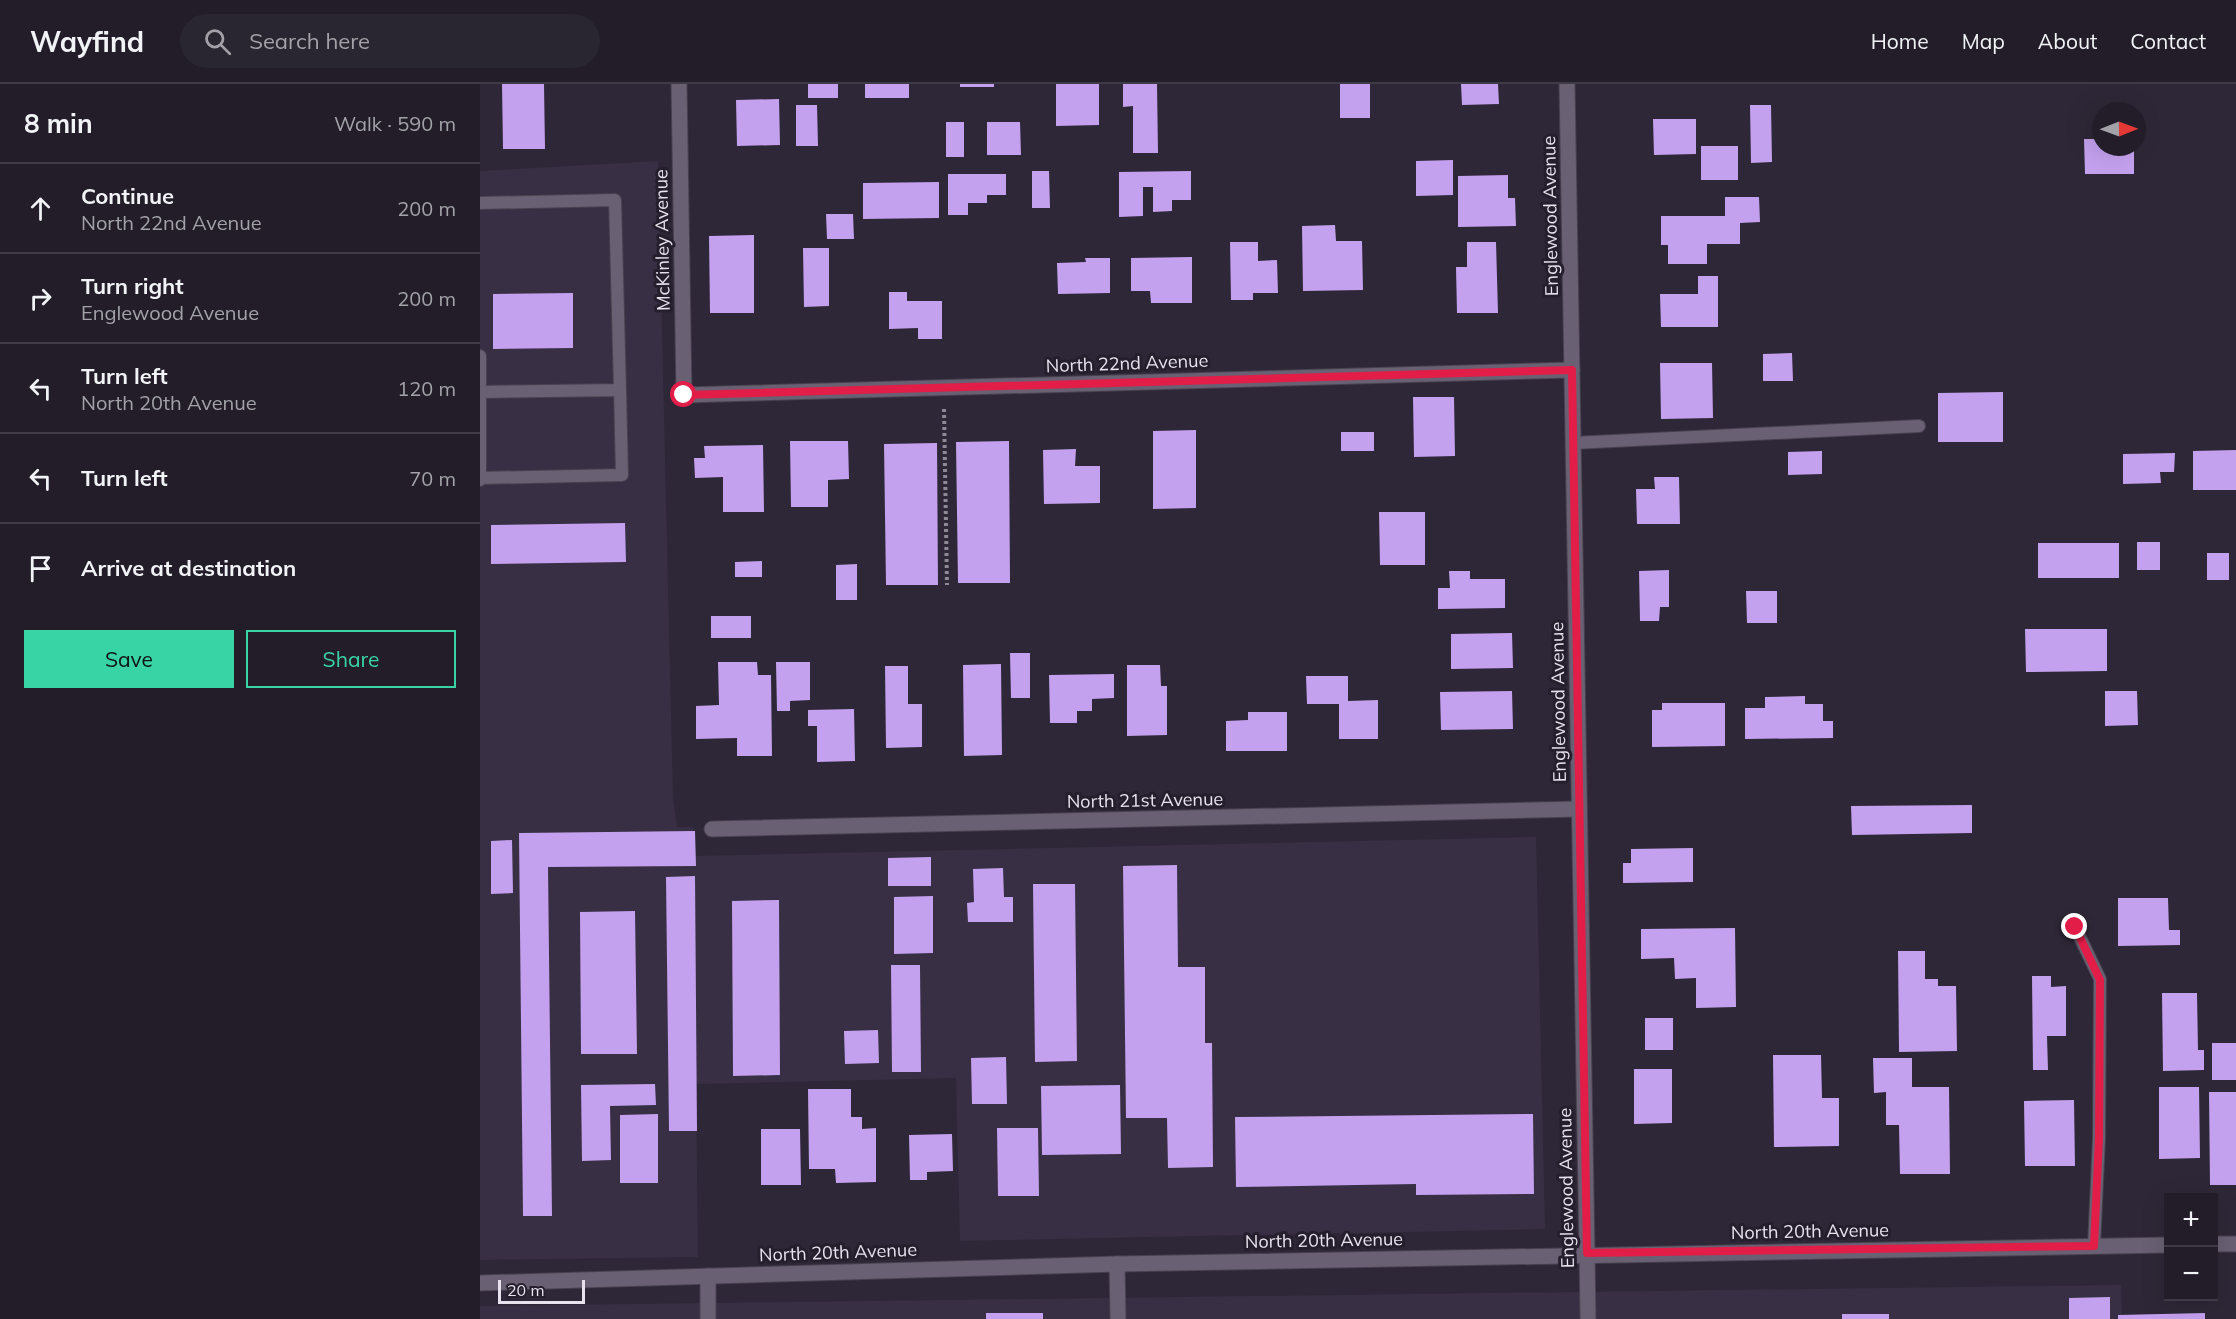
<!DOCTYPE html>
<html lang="en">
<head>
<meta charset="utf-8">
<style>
	:root { --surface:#221d29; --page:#2a2631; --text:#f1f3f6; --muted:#a2a2a8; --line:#3f3b46; --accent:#38d4a6 }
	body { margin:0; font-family:Mulish,sans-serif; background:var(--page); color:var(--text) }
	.controls { position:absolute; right:18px; bottom:18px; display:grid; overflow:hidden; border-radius:0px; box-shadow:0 6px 24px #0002 }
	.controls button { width:54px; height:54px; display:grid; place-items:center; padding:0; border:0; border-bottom:2px solid var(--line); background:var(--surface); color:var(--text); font:30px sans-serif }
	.compass { position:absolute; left:1612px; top:18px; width:54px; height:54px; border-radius:50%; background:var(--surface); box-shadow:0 6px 24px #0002; rotate:89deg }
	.scale { position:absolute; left:18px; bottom:15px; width:87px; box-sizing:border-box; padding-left:6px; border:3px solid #e7e2ed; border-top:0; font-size:16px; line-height:21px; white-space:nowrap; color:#e7e2ed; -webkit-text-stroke:4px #241e2d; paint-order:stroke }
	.stop { position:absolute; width:18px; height:18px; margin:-14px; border:4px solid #e11d48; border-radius:50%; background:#fff }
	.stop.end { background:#e11d48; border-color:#fff; box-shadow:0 2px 6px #0008 }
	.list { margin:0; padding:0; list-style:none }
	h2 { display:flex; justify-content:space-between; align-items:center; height:78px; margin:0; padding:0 24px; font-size:26px }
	h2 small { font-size:20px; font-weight:400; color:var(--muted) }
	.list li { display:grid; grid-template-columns:39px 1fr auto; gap:18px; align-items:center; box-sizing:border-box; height:90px; padding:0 24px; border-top:2px solid var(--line) }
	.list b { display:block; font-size:22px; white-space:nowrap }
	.list p { margin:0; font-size:20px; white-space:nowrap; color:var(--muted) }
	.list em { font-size:20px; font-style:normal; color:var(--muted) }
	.actions { display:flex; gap:12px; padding:18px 24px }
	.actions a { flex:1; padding:14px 0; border:2px solid var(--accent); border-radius:0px; text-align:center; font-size:21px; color:var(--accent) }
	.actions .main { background:var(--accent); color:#111 }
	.icon { flex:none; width:33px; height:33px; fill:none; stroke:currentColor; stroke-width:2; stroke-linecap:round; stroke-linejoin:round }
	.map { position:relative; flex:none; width:1756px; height:1235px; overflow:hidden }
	header { display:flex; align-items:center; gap:36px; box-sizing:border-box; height:84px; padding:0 30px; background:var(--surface); border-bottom:2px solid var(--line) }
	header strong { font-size:28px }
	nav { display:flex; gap:33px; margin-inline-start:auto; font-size:21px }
	.search { width:420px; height:54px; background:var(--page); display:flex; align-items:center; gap:15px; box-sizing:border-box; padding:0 21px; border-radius:33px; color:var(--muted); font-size:22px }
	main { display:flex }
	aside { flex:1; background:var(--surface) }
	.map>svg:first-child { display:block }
	.built { fill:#392f44 }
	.building { fill:#c4a1ee }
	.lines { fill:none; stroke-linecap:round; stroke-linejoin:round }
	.service-casing { stroke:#484250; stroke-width:14 }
	.minor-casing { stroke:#484250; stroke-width:17 }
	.tertiary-casing { stroke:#484250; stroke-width:17 }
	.path { stroke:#8f8996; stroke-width:4; stroke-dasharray:3 3; stroke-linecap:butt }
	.service { stroke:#696173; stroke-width:12 }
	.minor { stroke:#696173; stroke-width:15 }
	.tertiary { stroke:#696173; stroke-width:15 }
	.route { stroke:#e11d48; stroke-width:8 }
	.labels { text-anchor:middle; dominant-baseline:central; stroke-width:6; stroke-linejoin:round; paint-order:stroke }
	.street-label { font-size:18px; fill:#e7e2ed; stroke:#241e2d }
</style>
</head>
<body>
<header>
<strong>Wayfind</strong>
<div class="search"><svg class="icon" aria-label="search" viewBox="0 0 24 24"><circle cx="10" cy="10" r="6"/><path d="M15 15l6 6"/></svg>Search here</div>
<nav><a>Home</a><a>Map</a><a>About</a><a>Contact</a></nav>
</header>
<main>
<aside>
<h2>8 min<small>Walk · 590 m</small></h2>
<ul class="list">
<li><svg class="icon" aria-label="ahead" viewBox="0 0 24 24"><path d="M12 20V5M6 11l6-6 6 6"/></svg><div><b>Continue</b><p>North 22nd Avenue</p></div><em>200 m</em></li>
<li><svg class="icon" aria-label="right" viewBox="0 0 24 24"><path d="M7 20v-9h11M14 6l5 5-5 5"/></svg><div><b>Turn right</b><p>Englewood Avenue</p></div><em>200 m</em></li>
<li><svg class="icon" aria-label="left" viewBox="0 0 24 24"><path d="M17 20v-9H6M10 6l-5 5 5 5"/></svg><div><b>Turn left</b><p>North 20th Avenue</p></div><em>120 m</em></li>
<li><svg class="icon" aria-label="left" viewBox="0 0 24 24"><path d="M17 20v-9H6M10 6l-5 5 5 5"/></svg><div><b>Turn left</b></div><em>70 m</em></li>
<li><svg class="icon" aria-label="arrive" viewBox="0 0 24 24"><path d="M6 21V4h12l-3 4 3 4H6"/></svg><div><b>Arrive at destination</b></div></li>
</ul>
<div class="actions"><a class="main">Save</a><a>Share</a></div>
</aside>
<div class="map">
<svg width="1756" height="1235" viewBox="0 0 1756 1235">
	<rect width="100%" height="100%" fill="#2e2737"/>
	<!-- built -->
	<path class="built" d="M 178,77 L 193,715 L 197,743 L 213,743 L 213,772 L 1056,753 L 1065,1145 L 480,1157 L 476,994 L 216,1000 L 218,1173 L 0,1176 L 0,87 Z
		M 1641,1201 L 1642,1235 L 0,1235 L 0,1222 Z"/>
	<!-- building -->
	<path class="building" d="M 22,0 L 64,0 L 65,65 L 23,65 Z
		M 328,0 L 358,0 L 358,14 L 328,14 Z
		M 385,0 L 429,0 L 429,14 L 385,14 Z
		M 480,0 L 514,0 L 514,3 L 480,3 Z
		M 576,0 L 619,0 L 619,41 L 576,42 Z
		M 643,0 L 677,0 L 678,69 L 653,69 L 653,22 L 643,23 Z
		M 860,0 L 890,0 L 890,34 L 860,34 Z
		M 981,0 L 1018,0 L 1019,20 L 982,21 Z
		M 299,15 L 300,61 L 257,62 L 256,16 Z
		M 316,21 L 337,21 L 338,62 L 316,62 Z
		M 1270,21 L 1291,21 L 1292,78 L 1271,79 Z
		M 1173,35 L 1216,35 L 1216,70 L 1174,71 Z
		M 466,38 L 484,38 L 484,73 L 466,73 Z
		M 507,38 L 540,38 L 541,71 L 507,71 Z
		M 1604,55 L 1621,55 L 1621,63 L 1654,63 L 1654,90 L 1605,90 Z
		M 1221,62 L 1258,62 L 1258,96 L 1221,96 Z
		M 973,76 L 973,111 L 936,112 L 936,77 Z
		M 552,87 L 569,87 L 570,124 L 552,124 Z
		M 711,87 L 711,116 L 692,116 L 692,127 L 673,128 L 673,103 L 663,103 L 663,132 L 639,133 L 639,88 Z
		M 468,90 L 526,90 L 526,111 L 507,111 L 507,119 L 488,119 L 488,131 L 468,131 Z
		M 1028,91 L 1028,114 L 1035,114 L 1036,142 L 978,143 L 978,92 Z
		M 459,98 L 459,134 L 383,135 L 383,99 Z
		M 1245,113 L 1279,113 L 1280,138 L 1260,139 L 1260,160 L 1227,160 L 1227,180 L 1188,180 L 1188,161 L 1181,161 L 1181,132 L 1245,132 Z
		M 346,130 L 373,130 L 374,155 L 347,155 Z
		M 855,141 L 856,157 L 882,157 L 883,206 L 823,207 L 822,142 Z
		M 274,151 L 274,229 L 230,229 L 229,152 Z
		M 750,158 L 778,158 L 778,177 L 797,176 L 798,209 L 773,209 L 773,216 L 751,216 Z
		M 987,158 L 1016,158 L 1018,229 L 977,229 L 976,183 L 987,183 Z
		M 323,164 L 349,164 L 349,222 L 324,223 Z
		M 712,173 L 712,219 L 671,219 L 670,207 L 651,207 L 651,174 Z
		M 605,174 L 630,174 L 630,209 L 578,210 L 577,179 L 606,178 Z
		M 1218,192 L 1238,192 L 1238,243 L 1181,243 L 1180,210 L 1218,210 Z
		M 409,208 L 427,208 L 427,217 L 462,217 L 462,255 L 438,255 L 438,244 L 409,245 Z
		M 93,209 L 93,264 L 13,265 L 13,210 Z
		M 1312,269 L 1313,297 L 1283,297 L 1283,270 Z
		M 1180,279 L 1232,279 L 1233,334 L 1181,335 Z
		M 1523,308 L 1523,358 L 1458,358 L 1458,309 Z
		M 933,313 L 974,313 L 975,372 L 934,373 Z
		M 716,346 L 716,424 L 673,425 L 673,347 Z
		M 861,348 L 894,348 L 894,367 L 861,367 Z
		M 310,357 L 368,357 L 369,395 L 348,396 L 348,423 L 311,423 Z
		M 529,357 L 530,499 L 478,499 L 476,358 Z
		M 457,359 L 458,501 L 406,501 L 404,360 Z
		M 283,361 L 284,428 L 243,428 L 243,393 L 215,394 L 214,374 L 225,374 L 224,362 Z
		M 596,365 L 595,382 L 620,382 L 620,419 L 564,420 L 563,366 Z
		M 1756,366 L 1756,406 L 1713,406 L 1713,367 Z
		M 1342,367 L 1342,390 L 1308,391 L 1308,368 Z
		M 1695,369 L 1694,388 L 1680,388 L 1681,399 L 1643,400 L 1643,370 Z
		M 1174,393 L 1199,393 L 1200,440 L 1157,440 L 1156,405 L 1175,405 Z
		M 899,428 L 945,428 L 945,481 L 900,481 Z
		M 145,439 L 146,478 L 11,480 L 11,441 Z
		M 1657,458 L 1680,458 L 1680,486 L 1657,486 Z
		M 1558,459 L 1639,459 L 1639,494 L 1558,494 Z
		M 1727,469 L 1749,469 L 1749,496 L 1727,496 Z
		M 282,477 L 282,493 L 255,493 L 255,478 Z
		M 377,480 L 377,516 L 356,516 L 356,481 Z
		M 1189,486 L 1189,523 L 1180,523 L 1179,537 L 1160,537 L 1159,487 Z
		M 969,487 L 990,487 L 990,495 L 1025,495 L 1025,524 L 958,525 L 958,504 L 970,504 Z
		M 1266,507 L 1297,507 L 1297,539 L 1267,539 Z
		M 231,532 L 271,532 L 271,554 L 231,554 Z
		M 1545,545 L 1627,545 L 1627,587 L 1546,588 Z
		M 1032,549 L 1033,584 L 971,585 L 971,550 Z
		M 530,569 L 550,569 L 550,614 L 531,614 Z
		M 238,578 L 277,578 L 278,591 L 291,591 L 292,672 L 257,672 L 257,654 L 216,655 L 216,622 L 239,621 Z
		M 296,578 L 330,578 L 330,616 L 310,617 L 310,627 L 297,627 Z
		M 521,580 L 522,671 L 484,672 L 483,581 Z
		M 647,581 L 680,581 L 681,602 L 687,602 L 687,651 L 647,652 Z
		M 405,582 L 428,582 L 428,620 L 442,620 L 442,663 L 406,664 Z
		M 634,590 L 634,614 L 612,615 L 612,627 L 597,627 L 597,639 L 570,639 L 569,591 Z
		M 826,592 L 868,592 L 868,617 L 898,616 L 898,655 L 859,655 L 859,620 L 827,620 Z
		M 1032,607 L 1033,645 L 961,646 L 960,608 Z
		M 1625,607 L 1657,607 L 1658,641 L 1625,642 Z
		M 1325,612 L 1325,620 L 1343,620 L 1343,637 L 1353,637 L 1353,654 L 1265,655 L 1265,624 L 1285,624 L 1285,613 Z
		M 1182,619 L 1245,619 L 1245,662 L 1172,663 L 1172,626 L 1182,626 Z
		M 374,625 L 375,677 L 337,678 L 337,642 L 328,642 L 328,626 Z
		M 768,628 L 807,628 L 807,667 L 746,667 L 746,637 L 768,636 Z
		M 1492,721 L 1492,749 L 1372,751 L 1371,722 Z
		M 215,747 L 216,782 L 68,783 L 72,1132 L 43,1132 L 39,749 Z
		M 32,756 L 33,809 L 11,810 L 11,757 Z
		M 1213,764 L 1213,798 L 1143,799 L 1143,779 L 1151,779 L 1151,765 Z
		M 451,773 L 451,802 L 408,802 L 408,774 Z
		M 697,781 L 698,883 L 725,883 L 725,959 L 732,959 L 733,1083 L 688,1084 L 687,1034 L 646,1034 L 643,782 Z
		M 523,784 L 524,813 L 533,813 L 533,838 L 488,838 L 487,819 L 494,818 L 493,785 Z
		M 215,792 L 217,1047 L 189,1047 L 186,793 Z
		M 553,800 L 595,800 L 597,977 L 555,978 Z
		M 453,812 L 453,869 L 414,870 L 414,813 Z
		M 1638,814 L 1688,814 L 1689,846 L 1700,846 L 1700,861 L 1638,862 Z
		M 299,816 L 300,991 L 253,992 L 252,817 Z
		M 155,827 L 157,970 L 101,970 L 100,828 Z
		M 1255,844 L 1256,923 L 1216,924 L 1216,894 L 1195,895 L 1194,874 L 1161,875 L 1161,845 Z
		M 1418,867 L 1445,867 L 1445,895 L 1458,895 L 1458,902 L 1476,902 L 1477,967 L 1419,968 Z
		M 411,881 L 440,881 L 441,988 L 412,988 Z
		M 1552,892 L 1571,892 L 1571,903 L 1586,902 L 1586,952 L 1567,952 L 1568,986 L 1553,986 Z
		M 1682,909 L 1717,909 L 1718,966 L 1724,966 L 1724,986 L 1683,987 Z
		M 1165,934 L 1193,934 L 1193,966 L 1165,966 Z
		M 398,946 L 399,979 L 365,980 L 364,947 Z
		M 1732,959 L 1756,959 L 1756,996 L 1732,996 Z
		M 1293,971 L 1341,971 L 1342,1014 L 1359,1014 L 1359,1062 L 1294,1063 Z
		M 526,973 L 527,1020 L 492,1020 L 491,974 Z
		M 1393,974 L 1432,974 L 1432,1003 L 1469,1003 L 1470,1090 L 1420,1090 L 1419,1041 L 1406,1041 L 1406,1008 L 1394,1009 Z
		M 1154,985 L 1192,985 L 1192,1039 L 1154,1040 Z
		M 175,1000 L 176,1021 L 130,1022 L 131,1076 L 102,1077 L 101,1001 Z
		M 640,1001 L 641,1070 L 562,1071 L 561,1002 Z
		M 1679,1003 L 1719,1003 L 1720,1074 L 1679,1075 Z
		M 328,1005 L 371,1005 L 371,1033 L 382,1033 L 382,1045 L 396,1044 L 396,1098 L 356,1099 L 355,1085 L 329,1085 Z
		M 1729,1008 L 1756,1008 L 1756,1101 L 1730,1101 Z
		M 1594,1016 L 1595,1082 L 1545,1082 L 1544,1017 Z
		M 178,1030 L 178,1099 L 140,1099 L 140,1031 Z
		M 1053,1030 L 1054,1110 L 936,1111 L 936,1100 L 756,1103 L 755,1033 Z
		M 517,1044 L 558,1044 L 559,1112 L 518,1112 Z
		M 281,1045 L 320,1045 L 321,1101 L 281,1101 Z
		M 472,1050 L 473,1087 L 447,1088 L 447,1096 L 430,1096 L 429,1051 Z
		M 1630,1213 L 1630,1235 L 1589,1235 L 1589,1214 Z
		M 506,1229 L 563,1229 L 563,1235 L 506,1235 Z
		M 1725,1229 L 1725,1235 L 1638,1235 L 1638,1231 Z
		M 1362,1230 L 1409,1230 L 1409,1235 L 1362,1235 Z"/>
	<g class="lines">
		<defs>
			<path id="service" d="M 0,119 L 135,116 L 140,306 L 0,308
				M 0,272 L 0,396
				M 1093,359 L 1439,342
				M 0,394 L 142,391 L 140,306
				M 1595,843 L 1620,895 L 1619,1054 L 1614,1162"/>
			<path id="minor" d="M 199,0 L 204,311 L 1092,286
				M 232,745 L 1099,725
				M 1107,1169 L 1108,1235
				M 637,1180 L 638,1235
				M 228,1192 L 228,1235"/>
			<path id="tertiary" d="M 1087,0 L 1107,1169
				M 1734,1160 L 1756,1160
				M 0,1199 L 637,1180 L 1688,1161"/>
		</defs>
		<!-- service casing -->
		<use href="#service" class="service-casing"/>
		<!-- minor casing -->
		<use href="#minor" class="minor-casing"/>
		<!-- tertiary casing -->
		<use href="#tertiary" class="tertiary-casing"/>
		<!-- path -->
		<path class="path" d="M 464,325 L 467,501"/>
		<!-- service -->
		<use href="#service" class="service"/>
		<!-- minor -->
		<use href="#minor" class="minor"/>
		<!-- tertiary -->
		<use href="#tertiary" class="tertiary"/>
	</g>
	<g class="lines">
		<!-- route -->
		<path class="route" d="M 204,311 L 1092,286 L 1107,1169 L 1614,1162 L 1619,1054 L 1620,896 L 1595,843"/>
	</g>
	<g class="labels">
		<!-- street labels -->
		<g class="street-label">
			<text transform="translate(1070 132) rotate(-91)">Englewood Avenue</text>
			<text transform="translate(182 156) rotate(-91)">McKinley Avenue</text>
			<text transform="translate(647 279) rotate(-2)">North 22nd Avenue</text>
			<text transform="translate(1078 618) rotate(-91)">Englewood Avenue</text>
			<text transform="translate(665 716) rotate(-1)">North 21st Avenue</text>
			<text transform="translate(1086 1104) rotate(-91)">Englewood Avenue</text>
			<text transform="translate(1330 1147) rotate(-1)">North 20th Avenue</text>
			<text transform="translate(844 1156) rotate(-1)">North 20th Avenue</text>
			<text transform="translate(358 1168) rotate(-2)">North 20th Avenue</text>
		</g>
	</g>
</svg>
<div class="controls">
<button>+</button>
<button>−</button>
</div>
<svg class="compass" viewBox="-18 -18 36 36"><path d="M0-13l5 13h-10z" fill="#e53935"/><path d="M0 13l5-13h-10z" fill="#a2a2a8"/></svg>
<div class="scale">20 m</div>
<div class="stop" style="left:204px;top:311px"></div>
<div class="stop end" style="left:1595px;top:843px"></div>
</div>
</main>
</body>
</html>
